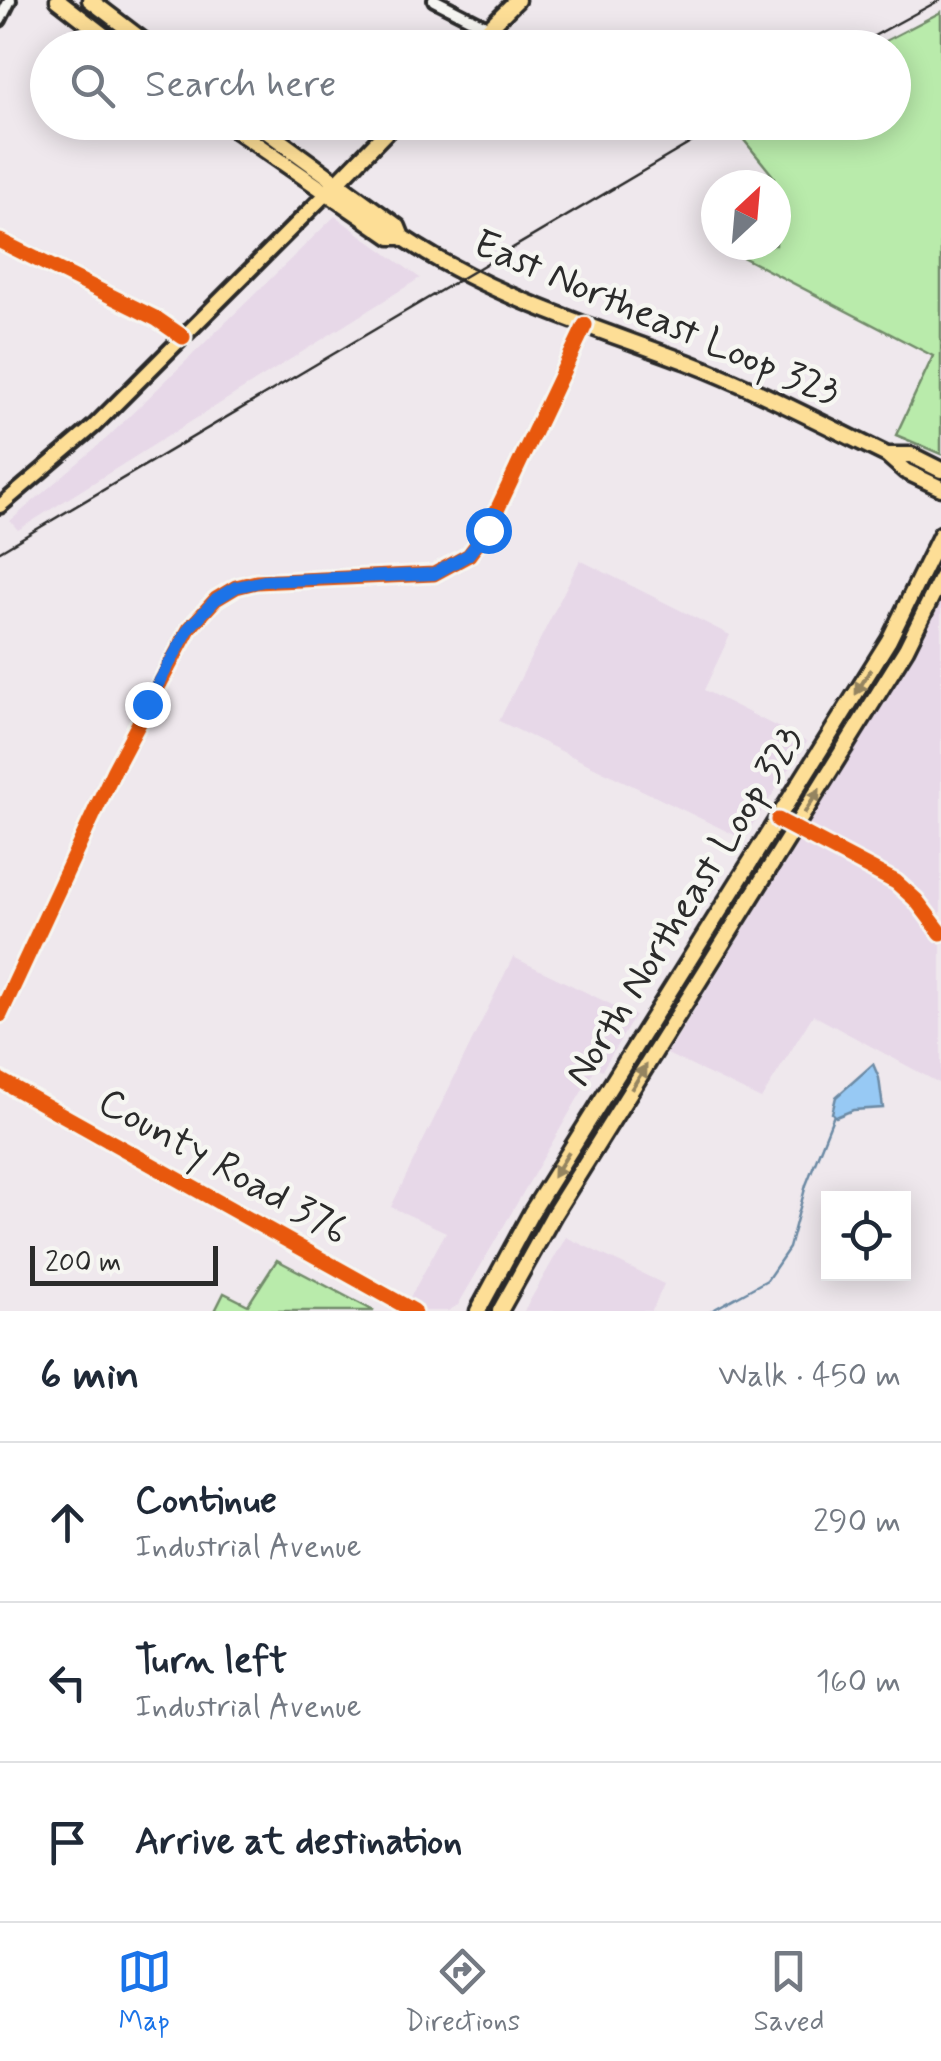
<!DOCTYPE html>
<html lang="en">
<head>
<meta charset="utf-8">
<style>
	:root { --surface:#fff; --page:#f6f6f7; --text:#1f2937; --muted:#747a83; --line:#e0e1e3; --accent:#1a73e8 }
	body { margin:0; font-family:Mynerve,sans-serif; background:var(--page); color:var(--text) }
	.controls { position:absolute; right:30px; bottom:30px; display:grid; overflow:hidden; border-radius:0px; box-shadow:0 5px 25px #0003 }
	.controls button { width:90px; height:90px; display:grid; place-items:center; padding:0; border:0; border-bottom:2px solid var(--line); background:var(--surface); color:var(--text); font:50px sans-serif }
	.compass { position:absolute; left:701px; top:170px; width:90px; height:90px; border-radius:50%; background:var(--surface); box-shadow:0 5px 25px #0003; rotate:26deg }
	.scale { position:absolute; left:30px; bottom:25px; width:188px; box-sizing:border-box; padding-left:10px; border:5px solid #2b2b2b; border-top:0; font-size:28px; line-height:35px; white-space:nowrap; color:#2b2b2b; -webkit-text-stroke:8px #f6f6f2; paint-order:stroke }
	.stop { position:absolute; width:30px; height:30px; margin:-22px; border:8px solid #1a73e8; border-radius:50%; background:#fff }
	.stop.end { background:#1a73e8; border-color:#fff; box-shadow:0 2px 10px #0008 }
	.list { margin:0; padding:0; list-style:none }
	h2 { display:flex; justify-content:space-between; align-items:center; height:130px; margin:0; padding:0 40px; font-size:42px }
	h2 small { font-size:32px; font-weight:400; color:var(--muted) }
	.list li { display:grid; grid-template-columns:65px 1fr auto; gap:30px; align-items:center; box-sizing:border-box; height:160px; padding:0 40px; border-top:2px solid var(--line) }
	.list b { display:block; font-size:38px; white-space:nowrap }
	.list p { margin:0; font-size:32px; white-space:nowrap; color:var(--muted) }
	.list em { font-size:32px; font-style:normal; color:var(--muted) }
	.icon { flex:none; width:55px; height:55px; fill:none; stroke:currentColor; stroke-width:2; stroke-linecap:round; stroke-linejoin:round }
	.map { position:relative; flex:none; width:941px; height:1311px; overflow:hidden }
	.search { position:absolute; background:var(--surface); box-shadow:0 5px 25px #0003; left:30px; right:30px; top:30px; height:110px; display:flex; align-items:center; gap:25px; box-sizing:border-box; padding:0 35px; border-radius:55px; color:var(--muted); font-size:38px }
	.sheet { height:610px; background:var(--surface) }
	nav { display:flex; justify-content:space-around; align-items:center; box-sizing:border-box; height:140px; border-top:2px solid var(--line); background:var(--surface); font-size:28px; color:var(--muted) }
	nav a { display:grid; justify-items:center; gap:5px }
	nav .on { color:var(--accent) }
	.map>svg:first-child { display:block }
	.built { fill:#e7d8e8 }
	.green { fill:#b9ebab; stroke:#728b6b; stroke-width:2.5 }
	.water { fill:#97c9f4; stroke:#6c8aa4; stroke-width:2.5 }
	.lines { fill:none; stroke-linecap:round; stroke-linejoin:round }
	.stream { stroke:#6c8aa4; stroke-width:2.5 }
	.minor-casing { stroke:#2b2b2b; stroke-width:18 }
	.major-casing { stroke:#2b2b2b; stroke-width:20 }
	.highway-casing { stroke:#2b2b2b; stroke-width:21 }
	.minor { stroke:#f6f6f2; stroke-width:10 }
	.major { stroke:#fdde96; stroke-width:12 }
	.highway { stroke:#fdde96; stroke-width:14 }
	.rail { stroke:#2b2b2b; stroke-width:2.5 }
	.cycleway-casing { stroke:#f6f6f2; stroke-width:21 }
	.cycleway { stroke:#e8590c; stroke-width:15 }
	.oneway { fill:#948460 }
	.route { stroke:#1a73e8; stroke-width:12 }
	.labels { text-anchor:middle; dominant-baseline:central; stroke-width:9; stroke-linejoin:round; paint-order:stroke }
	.street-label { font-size:40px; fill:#2b2b2b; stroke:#f6f6f2 }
</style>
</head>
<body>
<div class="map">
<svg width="941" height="1311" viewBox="0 0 941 1311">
	<rect width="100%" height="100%" fill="#efe8ed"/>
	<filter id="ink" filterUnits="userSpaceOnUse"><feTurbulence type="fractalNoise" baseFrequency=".01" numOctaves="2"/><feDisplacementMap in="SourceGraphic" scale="20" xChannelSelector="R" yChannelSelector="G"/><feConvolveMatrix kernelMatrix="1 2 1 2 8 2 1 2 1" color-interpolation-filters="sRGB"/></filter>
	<g filter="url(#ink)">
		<!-- built -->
		<path class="built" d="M 335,216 L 420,278 L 18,530 L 10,521 L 108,437 Z
			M 580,560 L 730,635 L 704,690 L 807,742 L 743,839 L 499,721 Z
			M 941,600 L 941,1084 L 813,1015 L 761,1099 L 667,1054 L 907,665 Z
			M 513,957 L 635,1016 L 602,1070 L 596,1067 L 458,1305 L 448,1311 L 426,1311 L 408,1301 L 446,1232 L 391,1207 Z
			M 566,1237 L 664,1284 L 652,1311 L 524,1311 Z"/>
		<!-- green -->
		<path class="green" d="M 941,12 L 941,454 L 896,435 L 933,356 L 729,250 L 732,245 L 776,245 L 776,185 L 769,185 L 774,177 L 735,129 L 746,122 L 894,122 L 894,48 L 874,47 Z
			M 277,1260 L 374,1311 L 215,1311 L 224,1293 L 248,1305 Z"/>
		<!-- water -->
		<path class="water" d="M 873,1064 L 879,1078 L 883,1108 L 853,1110 L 836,1117 L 832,1113 L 836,1097 Z"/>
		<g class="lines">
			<!-- stream -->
			<path class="stream" d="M 711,1311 L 767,1280 L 789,1248 L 806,1185 L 834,1115"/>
			<defs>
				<path id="minor" d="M 434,0 L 489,28
					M 0,20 L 10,0
					M 0,241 L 157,319 L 183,337
					M 778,820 L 896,882 L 916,900 L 941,933
					M 0,1015 L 114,770 L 189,629 L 216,599 L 236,587 L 256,582 L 434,574 L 469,555 L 488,529 L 585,325
					M 0,1080 L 414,1311"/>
				<path id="major" d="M 0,506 L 94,426 L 327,193"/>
				<path id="highway" d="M 58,0 L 120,48
					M 90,0 L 153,48
					M 469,48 L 517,0
					M 224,122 L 391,237 L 402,237 C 490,296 588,325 687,362 C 755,388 821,423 887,455 L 905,471 L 941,488
					M 254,122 L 398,227 L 402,237
					M 331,189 L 396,122
					M 887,455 L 911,455 L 941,470
					M 478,1311 L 531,1213 L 889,640 L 941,534
					M 500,1311 L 554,1214 L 906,649 L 941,578"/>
			</defs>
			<!-- minor casing -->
			<use href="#minor" class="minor-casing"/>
			<!-- major casing -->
			<use href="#major" class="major-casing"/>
			<!-- highway casing -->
			<use href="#highway" class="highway-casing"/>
			<!-- minor -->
			<use href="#minor" class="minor"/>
			<!-- major -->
			<use href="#major" class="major"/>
			<!-- highway -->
			<use href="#highway" class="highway"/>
			<!-- rail -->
			<path class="rail" d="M 852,48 L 940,0
				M 0,551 L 726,122"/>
			<defs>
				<path id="cycleway" d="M 0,241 L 157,319 L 183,337
					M 778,820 L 896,882 L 916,900 L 941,933
					M 0,1015 L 114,770 L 189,629 L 216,599 L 236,587 L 256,582 L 434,574 L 469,555 L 488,529 L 585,325
					M 0,1080 L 414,1311"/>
			</defs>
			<!-- cycleway casing -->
			<use href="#cycleway" class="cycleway-casing"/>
			<!-- cycleway -->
			<use href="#cycleway" class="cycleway"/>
		</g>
		<!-- one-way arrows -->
		<defs><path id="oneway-solid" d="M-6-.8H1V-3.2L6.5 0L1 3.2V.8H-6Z" transform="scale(2.5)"/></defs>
		<g class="oneway">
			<use href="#oneway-solid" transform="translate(863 682) rotate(121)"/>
			<use href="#oneway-solid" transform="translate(812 801) rotate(-58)"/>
			<use href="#oneway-solid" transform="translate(639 1077) rotate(-58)"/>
			<use href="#oneway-solid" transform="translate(561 1165) rotate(122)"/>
		</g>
	</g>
	<g class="lines" filter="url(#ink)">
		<!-- route -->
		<path class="route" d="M 147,704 L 189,628 L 216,599 L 236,587 L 264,581 L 434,574 L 468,555 L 488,530"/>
	</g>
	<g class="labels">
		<!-- street labels -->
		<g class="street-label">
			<text transform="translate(656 319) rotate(23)">East Northeast Loop 323</text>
			<text transform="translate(685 907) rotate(-58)">North Northeast Loop 323</text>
			<text transform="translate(223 1167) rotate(29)">County Road 376</text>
		</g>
	</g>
</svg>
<div class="controls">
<button><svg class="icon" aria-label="locate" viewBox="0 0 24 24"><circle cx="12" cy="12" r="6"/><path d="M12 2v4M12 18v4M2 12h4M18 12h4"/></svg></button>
</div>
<svg class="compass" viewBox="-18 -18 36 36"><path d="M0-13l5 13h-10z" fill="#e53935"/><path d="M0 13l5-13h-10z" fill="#747a83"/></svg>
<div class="scale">200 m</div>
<div class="stop" style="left:488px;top:530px"></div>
<div class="stop end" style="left:147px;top:704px"></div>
<div class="search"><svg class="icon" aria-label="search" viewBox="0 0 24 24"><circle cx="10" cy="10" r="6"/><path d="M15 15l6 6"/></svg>Search here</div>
</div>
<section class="sheet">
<h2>6 min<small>Walk · 450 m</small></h2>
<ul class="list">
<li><svg class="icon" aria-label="ahead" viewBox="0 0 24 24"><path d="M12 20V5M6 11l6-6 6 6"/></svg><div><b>Continue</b><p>Industrial Avenue</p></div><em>290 m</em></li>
<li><svg class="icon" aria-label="left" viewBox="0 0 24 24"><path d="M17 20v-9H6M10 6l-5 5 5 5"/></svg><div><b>Turn left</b><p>Industrial Avenue</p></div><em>160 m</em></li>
<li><svg class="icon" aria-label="arrive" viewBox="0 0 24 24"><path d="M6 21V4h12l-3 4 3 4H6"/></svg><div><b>Arrive at destination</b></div></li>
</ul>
</section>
<nav>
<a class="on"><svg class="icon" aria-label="map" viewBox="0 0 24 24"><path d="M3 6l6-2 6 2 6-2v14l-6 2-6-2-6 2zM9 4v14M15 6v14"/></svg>Map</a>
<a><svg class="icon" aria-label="directions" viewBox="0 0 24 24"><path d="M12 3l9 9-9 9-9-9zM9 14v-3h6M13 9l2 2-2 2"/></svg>Directions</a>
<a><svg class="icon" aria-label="saved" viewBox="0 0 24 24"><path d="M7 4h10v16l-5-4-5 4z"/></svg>Saved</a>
</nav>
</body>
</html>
